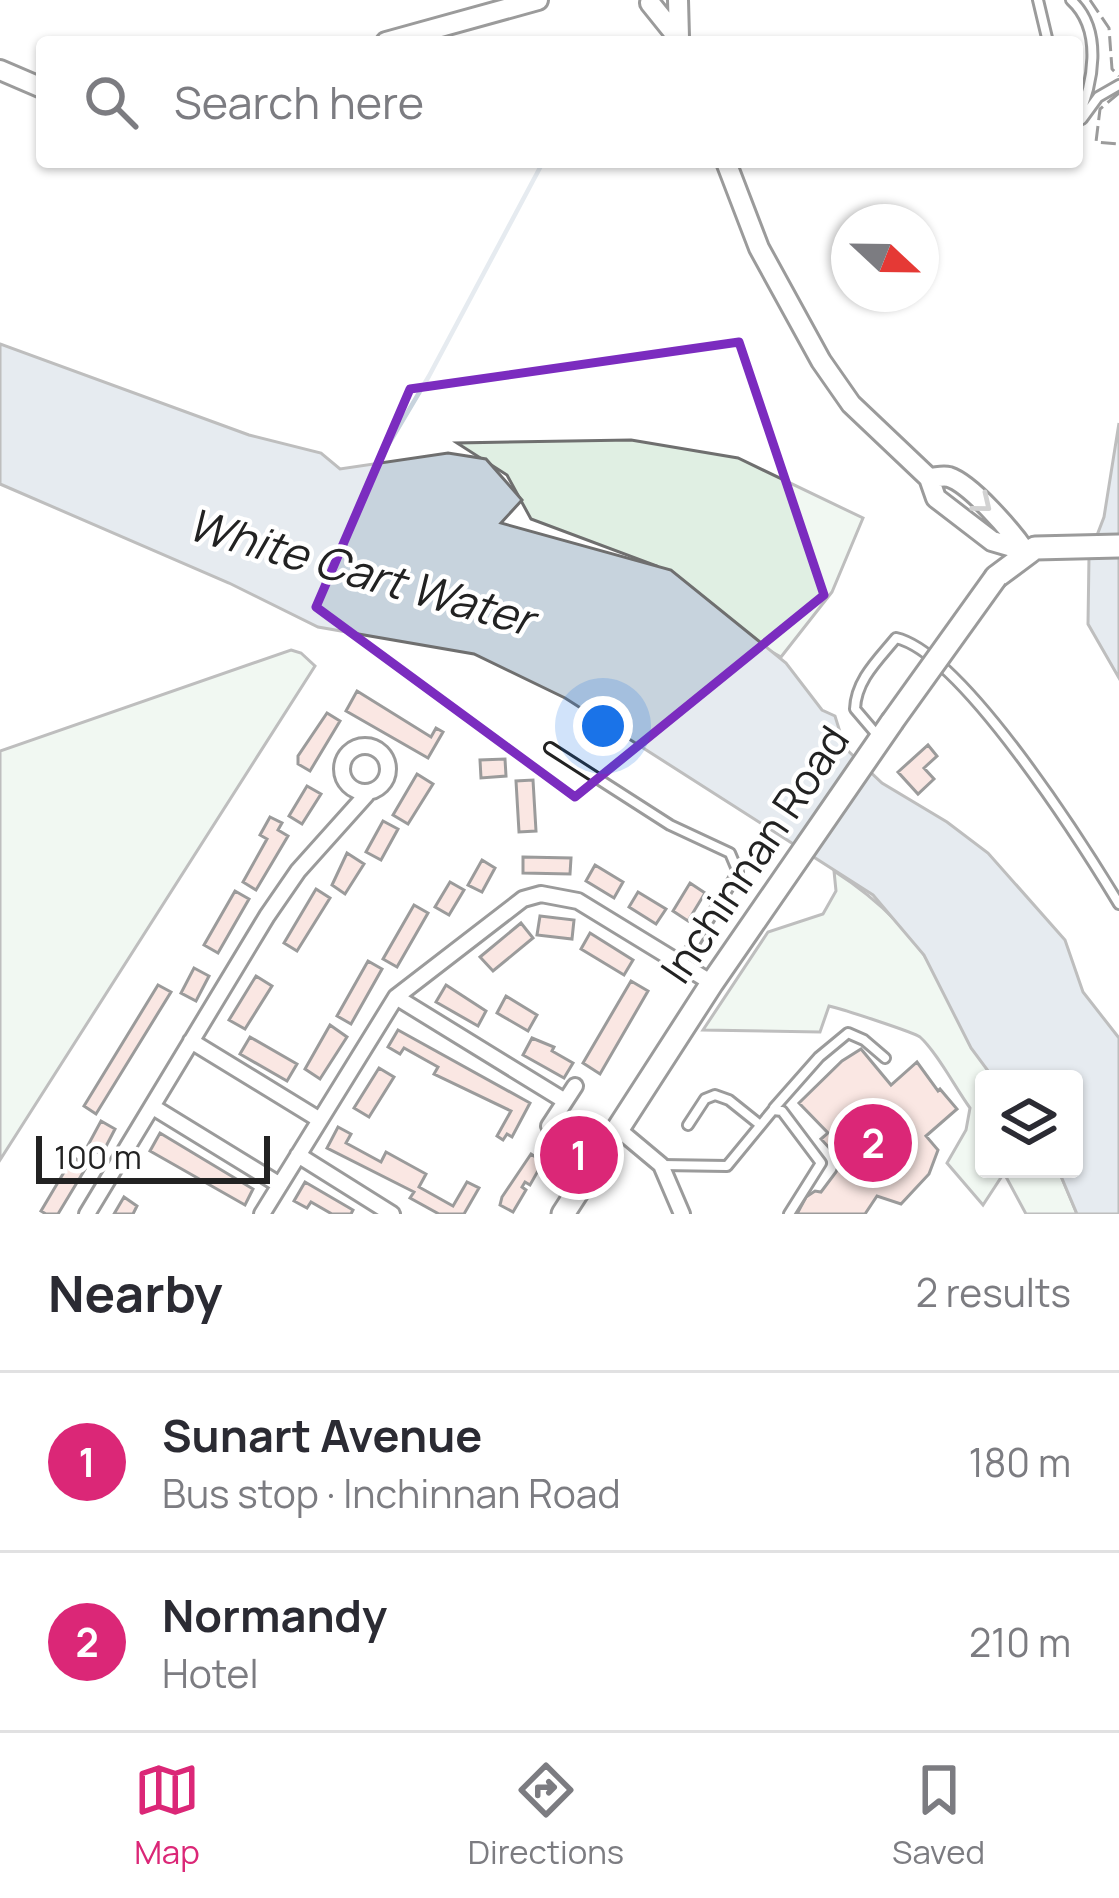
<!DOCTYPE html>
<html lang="en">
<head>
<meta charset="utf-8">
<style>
	:root { --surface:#fff; --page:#f2f2f3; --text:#2b2b33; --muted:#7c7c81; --line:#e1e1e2; --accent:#db2777 }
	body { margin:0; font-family:Manrope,sans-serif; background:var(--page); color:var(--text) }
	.controls { position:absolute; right:36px; bottom:36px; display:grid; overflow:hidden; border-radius:12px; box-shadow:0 3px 9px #0004 }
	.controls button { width:108px; height:108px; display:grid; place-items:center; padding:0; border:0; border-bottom:3px solid var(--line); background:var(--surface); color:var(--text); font:60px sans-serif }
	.compass { position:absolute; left:831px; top:204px; width:108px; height:108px; border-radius:50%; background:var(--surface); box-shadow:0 3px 9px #0004; rotate:112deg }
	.scale { position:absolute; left:36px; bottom:30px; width:234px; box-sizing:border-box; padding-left:12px; border:6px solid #222; border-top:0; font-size:33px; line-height:42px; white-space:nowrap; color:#222; -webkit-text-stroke:9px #fff; paint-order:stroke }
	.you { position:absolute; left:603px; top:726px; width:42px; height:42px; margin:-30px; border:9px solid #fff; border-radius:50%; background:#1a73e8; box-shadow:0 0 0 18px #1a73e833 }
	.badge { display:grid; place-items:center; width:78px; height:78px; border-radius:50%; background:var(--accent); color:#fff; font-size:39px; font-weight:700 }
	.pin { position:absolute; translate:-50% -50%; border:6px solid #fff; box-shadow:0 3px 12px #0006 }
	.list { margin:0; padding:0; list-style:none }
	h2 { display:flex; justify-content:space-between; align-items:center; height:156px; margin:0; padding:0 48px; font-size:51px }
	h2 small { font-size:39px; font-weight:400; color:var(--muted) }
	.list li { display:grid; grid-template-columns:78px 1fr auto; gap:36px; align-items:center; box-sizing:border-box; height:180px; padding:0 48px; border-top:3px solid var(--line) }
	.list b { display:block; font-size:45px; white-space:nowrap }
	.list p { margin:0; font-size:39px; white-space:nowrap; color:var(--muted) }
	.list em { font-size:39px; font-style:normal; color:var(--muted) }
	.icon { flex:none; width:66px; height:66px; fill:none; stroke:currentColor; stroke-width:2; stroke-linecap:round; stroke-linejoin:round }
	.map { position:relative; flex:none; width:1119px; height:1214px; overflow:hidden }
	.search { position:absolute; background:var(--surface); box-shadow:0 3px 9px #0004; left:36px; right:36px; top:36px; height:132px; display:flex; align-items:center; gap:30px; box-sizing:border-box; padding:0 42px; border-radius:12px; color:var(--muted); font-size:45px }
	.sheet { height:516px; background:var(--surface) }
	nav { display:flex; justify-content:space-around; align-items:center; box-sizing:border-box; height:168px; border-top:3px solid var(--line); background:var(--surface); font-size:33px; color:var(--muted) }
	nav a { display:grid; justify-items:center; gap:6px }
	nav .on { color:var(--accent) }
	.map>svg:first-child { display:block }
	.green { fill:#e0efe3; stroke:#6f6f6f; stroke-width:3 }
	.water { fill:#c7d3dd; stroke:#6f6f6f; stroke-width:3 }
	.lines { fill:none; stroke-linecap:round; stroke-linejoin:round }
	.stream { stroke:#c7d3dd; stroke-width:4.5 }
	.building { fill:#f3c9c0; stroke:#222; stroke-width:3 }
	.service-casing { stroke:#222; stroke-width:14 }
	.minor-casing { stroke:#222; stroke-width:20 }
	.tertiary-casing { stroke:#222; stroke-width:24 }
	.primary-casing { stroke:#222; stroke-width:27 }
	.service { stroke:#fff; stroke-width:8 }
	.minor { stroke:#fff; stroke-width:14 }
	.tertiary { stroke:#fff; stroke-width:18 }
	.primary { stroke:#fff; stroke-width:21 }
	.primary-bridge-casing { stroke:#222; stroke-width:27; stroke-linecap:butt }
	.primary-bridge { stroke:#fff; stroke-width:21 }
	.fence { stroke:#222; stroke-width:3; stroke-dasharray:15 6; stroke-linecap:butt }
	.oneway { stroke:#9c9c9c }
	.marked { fill:none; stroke:#7b2cbf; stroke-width:9; stroke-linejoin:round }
	.labels { text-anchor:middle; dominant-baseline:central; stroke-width:9; stroke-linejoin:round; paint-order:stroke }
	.street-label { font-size:42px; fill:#222; stroke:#fff }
	.water-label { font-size:45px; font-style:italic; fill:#222; stroke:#fff }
</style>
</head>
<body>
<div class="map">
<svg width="1119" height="1214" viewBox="0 0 1119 1214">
	<rect width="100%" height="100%" fill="#fff"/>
	<!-- green -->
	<path class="green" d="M 631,440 L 738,458 L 863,518 L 832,592 L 781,657 L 754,642 L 657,566 L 531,519 L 507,475 L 457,443 Z
		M 291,650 L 301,653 L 315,666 L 0,1160 L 0,751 Z
		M 834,871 C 881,901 917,937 944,987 C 961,1019 972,1049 994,1079 L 984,1079 L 984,1169 L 1058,1169 L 1077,1214 L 1026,1214 L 1004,1173 L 983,1205 L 947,1163 L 966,1130 L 970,1108 C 956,1089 937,1052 920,1037 C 913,1032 842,1009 829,1006 L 820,1032 L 703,1030 L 768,932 L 823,914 L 836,891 Z"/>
	<!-- water -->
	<path class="water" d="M 0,344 L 249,435 L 321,453 L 340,469 L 448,453 L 486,459 L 522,500 L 501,523 L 671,570 L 786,663 L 822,710 L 835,716 L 845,748 L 882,783 L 947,822 L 988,853 L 1065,940 L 1083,992 L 1119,1038 L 1119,1214 L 1077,1214 L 1058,1169 L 1074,1169 L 1074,1079 L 994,1079 L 971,1048 L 924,955 L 873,895 L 565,698 L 474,654 L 318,627 L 229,583 L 0,484 Z
		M 1119,423 L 1119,678 L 1088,624 L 1089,556 L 1104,517 Z"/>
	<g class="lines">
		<!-- stream -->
		<path class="stream" d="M 378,462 L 429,376 L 543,162"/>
	</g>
	<!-- building -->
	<path class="building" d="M 357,691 L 431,737 L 436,728 L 443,732 L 428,758 L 346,711 Z
		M 327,713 L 340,721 L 310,771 L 298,764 L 298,756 Z
		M 928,745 L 937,756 L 924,768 L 934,779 L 918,794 L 898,772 Z
		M 505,759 L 506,776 L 481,778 L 480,760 Z
		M 417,774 L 433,784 L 408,824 L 393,815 Z
		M 533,780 L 536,831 L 519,832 L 516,781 Z
		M 307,786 L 321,794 L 302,824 L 289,816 Z
		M 270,817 L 282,823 L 278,830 L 288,836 L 256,890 L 243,882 L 267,839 L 260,835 Z
		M 383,821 L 398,829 L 381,860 L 366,852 Z
		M 347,853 L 364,864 L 345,894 L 332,885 Z
		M 523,857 L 571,858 L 570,874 L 523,873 Z
		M 482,860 L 495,868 L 482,892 L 468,885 Z
		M 595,865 L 623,882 L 614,898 L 586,881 Z
		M 450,882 L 464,890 L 449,915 L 435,907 Z
		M 690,883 L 705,893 L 688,921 L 673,911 Z
		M 316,889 L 330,898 L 297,951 L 284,943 Z
		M 235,891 L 249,899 L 218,953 L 204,945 Z
		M 638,892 L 666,909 L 656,924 L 629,907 Z
		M 414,905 L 428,913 L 397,967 L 383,959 Z
		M 540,916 L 574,920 L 572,939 L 537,935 Z
		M 521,923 L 533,938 L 493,971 L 480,957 Z
		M 590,933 L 633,960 L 624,975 L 581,949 Z
		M 368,961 L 382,969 L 351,1024 L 337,1016 Z
		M 194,968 L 209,976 L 196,1001 L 181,993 Z
		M 256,976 L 272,986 L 245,1029 L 229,1020 Z
		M 631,981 L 648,991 L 600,1074 L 583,1063 Z
		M 158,985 L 171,992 L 96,1114 L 84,1106 Z
		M 446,985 L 486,1011 L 478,1026 L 436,1002 Z
		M 506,996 L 537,1015 L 528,1031 L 497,1013 Z
		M 330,1025 L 347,1037 L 320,1079 L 305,1069 Z
		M 398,1030 L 530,1103 L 512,1137 L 507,1134 L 503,1140 L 497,1136 L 511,1111 L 434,1074 L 438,1067 L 404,1048 L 400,1054 L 388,1047 Z
		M 250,1037 L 297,1064 L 287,1081 L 240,1054 Z
		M 532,1038 L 554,1047 L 552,1051 L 573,1063 L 564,1078 L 523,1055 Z
		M 861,1049 L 891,1085 L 917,1062 L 938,1091 L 940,1089 L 957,1109 L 926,1136 L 938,1150 L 929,1174 L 901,1204 L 877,1196 L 865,1214 L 797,1214 L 806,1197 L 815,1191 L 821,1192 L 836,1172 L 844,1151 L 839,1145 L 832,1151 L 821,1139 L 828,1133 L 799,1103 L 842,1061 Z
		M 379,1068 L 394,1077 L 369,1117 L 354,1108 Z
		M 101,1121 L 115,1129 L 102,1154 L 87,1147 Z
		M 338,1127 L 351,1134 L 346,1143 L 381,1162 L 386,1152 L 426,1174 L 419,1187 L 453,1206 L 467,1182 L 479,1188 L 464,1214 L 439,1214 L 410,1198 L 414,1192 L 327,1148 Z
		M 160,1133 L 253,1189 L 245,1205 L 150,1151 Z
		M 531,1154 L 543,1162 L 530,1185 L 525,1182 L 522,1187 L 526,1190 L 513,1212 L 500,1205 L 502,1197 Z
		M 73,1157 L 87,1166 L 58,1214 L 46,1214 L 41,1211 Z
		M 305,1182 L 353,1210 L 351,1214 L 332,1214 L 311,1202 L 307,1208 L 294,1201 Z
		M 124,1197 L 137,1206 L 133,1214 L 114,1214 Z"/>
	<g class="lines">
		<defs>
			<path id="service" d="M 1038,0 L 1048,42
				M 1071,0 C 1104,30 1093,85 1077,120
				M 1082,119 L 1098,97 L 1119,85
				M 878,736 L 855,709 C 856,680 878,660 896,638 C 962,653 1082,843 1119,904
				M 550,748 L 670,825 L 730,853 L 738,872 L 682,963
				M 774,1108 L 819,1057 L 848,1033 L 864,1040 L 885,1058
				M 688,1125 L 705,1099 L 715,1095 L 729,1100 L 759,1124
				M 662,1165 L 727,1166 L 773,1110 L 782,1111 L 821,1163 L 789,1214"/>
			<path id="minor" d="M342 769a23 23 0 1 1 46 0a23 23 0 1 1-46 0Z
				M 396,997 L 565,1101
				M 191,1041 L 320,1120
				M 153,1107 L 280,1185
				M 549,1126 L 575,1086
				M 618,1129 L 661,1165 L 682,1214
				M 298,1155 L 392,1214
				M 87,1214 L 267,916 L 298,871 L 367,794
				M 262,1214 L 396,997 L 523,899 L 541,894 L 578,901 L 712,983"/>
			<path id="tertiary" d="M 678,0 L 679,37
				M 650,3 L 679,39
				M 386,42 L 538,0
				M 0,70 L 42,88
				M 726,162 L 759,248 L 821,361 L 851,404 L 929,478 L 936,498 L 992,541 L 1026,551
				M 929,478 C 936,478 942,475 949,477 C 971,484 1012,532 1025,551"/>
			<path id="primary" d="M 996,577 L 1035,548 L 1119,546
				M 563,1214 L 712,983 L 892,722"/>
		</defs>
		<!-- service casing -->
		<use href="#service" class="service-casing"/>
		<!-- minor casing -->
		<use href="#minor" class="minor-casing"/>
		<!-- tertiary casing -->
		<use href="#tertiary" class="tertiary-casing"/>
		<!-- primary casing -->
		<use href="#primary" class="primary-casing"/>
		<!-- service -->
		<use href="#service" class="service"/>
		<!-- minor -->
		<use href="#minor" class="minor"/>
		<!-- tertiary -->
		<use href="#tertiary" class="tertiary"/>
		<!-- primary -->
		<use href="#primary" class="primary"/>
		<defs>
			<path id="primary-bridge" d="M 892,722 L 996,577"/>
		</defs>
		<!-- primary-bridge casing -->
		<use href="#primary-bridge" class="primary-bridge-casing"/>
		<!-- primary-bridge -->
		<use href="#primary-bridge" class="primary-bridge"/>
		<!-- fence -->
		<path class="fence" d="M 1090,0 L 1109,28 L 1112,69 L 1119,76
			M 1119,93 L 1100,109 L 1096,142 L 1119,144"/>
	</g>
	<!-- one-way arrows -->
	<defs><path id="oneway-chevron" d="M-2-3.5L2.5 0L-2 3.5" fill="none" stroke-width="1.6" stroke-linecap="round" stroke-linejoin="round" transform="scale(3)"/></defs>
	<use class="oneway" href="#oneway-chevron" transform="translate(983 504) rotate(39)"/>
	<!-- marked area -->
	<path d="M0 0H1119V1214H0ZM 739,342 L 824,595 L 575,797 L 316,607 L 410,389 Z" fill="#fff" fill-opacity=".55" fill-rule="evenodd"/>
	<path class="marked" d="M 739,342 L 824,595 L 575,797 L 316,607 L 410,389 Z"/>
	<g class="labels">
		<!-- street labels -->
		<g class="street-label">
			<text transform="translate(754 854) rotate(-56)">Inchinnan Road</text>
		</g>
		<!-- water labels -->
		<g class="water-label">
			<text transform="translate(361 571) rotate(16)">White Cart Water</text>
		</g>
	</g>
</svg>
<div class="controls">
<button><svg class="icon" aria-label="layers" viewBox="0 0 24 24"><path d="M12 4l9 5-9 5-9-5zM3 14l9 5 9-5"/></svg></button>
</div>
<svg class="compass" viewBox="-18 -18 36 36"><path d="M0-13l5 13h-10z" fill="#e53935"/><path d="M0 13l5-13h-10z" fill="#7c7c81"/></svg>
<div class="scale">100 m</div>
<div class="you"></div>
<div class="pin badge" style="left:579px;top:1155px">1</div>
<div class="pin badge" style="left:873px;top:1143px">2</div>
<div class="search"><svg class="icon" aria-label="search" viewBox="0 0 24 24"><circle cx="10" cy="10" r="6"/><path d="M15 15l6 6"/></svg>Search here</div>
</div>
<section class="sheet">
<h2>Nearby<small>2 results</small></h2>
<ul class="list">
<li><span class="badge">1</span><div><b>Sunart Avenue</b><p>Bus stop · Inchinnan Road</p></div><em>180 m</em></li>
<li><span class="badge">2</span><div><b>Normandy</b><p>Hotel</p></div><em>210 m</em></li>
</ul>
</section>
<nav>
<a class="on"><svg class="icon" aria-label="map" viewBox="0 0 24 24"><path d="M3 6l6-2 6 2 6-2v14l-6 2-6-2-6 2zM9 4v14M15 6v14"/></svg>Map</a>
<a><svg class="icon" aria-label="directions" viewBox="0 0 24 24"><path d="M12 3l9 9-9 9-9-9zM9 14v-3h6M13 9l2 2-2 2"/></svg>Directions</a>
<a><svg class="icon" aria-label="saved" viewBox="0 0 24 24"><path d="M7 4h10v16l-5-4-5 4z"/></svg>Saved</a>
</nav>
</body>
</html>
